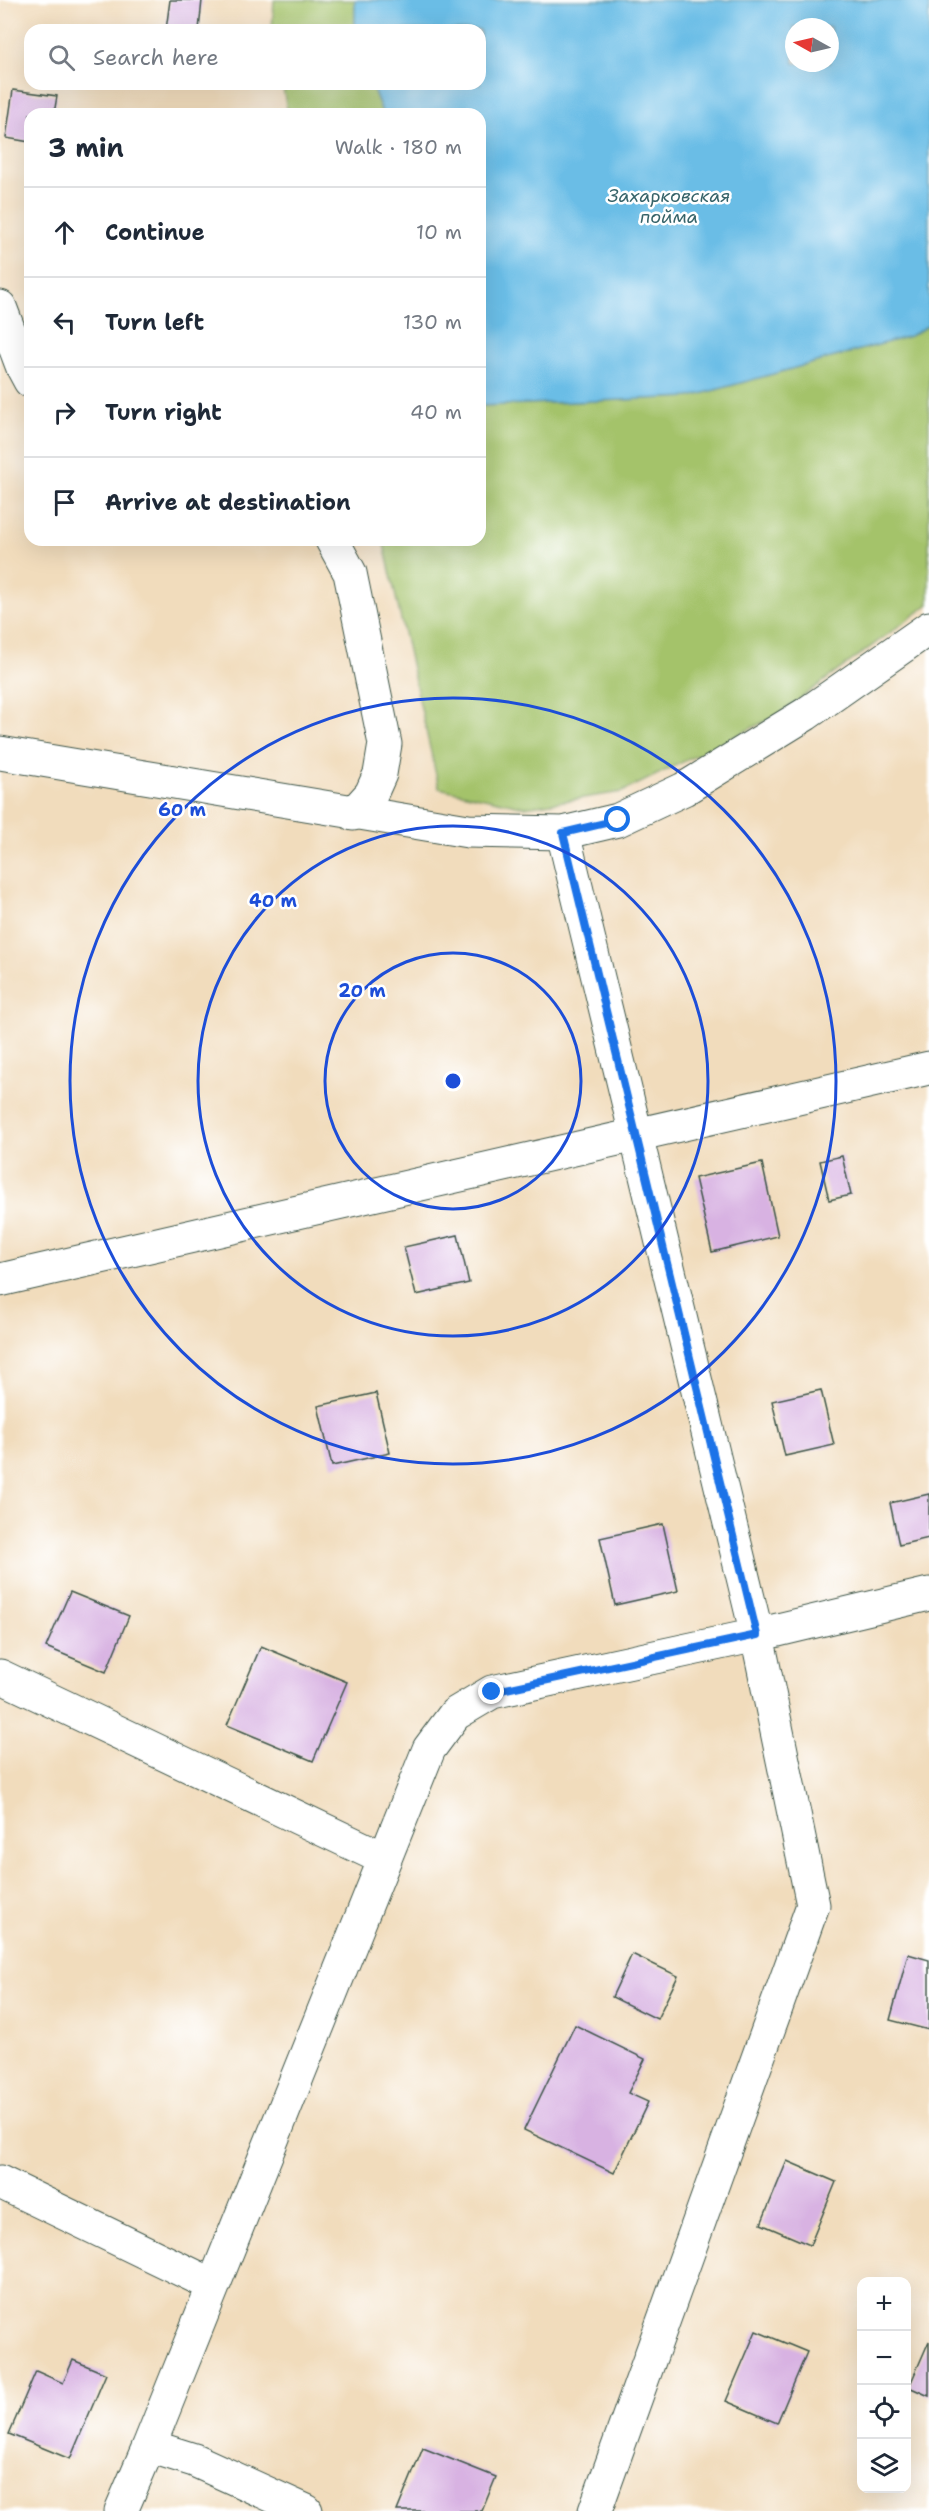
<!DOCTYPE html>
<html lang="en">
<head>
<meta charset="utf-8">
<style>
	:root { --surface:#fff; --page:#f6f6f7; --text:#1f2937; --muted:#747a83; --line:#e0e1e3 }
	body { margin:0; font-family:"Shantell Sans",sans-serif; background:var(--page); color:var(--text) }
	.controls { position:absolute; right:18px; bottom:18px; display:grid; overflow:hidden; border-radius:12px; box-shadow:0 6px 24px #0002 }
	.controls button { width:54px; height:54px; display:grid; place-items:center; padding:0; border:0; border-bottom:2px solid var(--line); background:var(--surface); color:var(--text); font:30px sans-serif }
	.compass { position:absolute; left:785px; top:18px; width:54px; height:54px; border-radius:50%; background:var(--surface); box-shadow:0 6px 24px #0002; rotate:278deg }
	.stop { position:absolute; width:18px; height:18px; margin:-14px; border:4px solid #1a73e8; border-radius:50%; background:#fff }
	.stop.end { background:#1a73e8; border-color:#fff; box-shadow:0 2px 6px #0008 }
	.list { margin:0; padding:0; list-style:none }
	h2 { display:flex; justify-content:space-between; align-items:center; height:78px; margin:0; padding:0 24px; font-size:26px }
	h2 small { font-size:20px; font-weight:400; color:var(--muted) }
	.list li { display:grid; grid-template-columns:39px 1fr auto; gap:18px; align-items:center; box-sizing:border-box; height:90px; padding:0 24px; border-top:2px solid var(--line) }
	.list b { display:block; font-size:22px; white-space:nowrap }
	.list em { font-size:20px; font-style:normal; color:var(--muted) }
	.icon { flex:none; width:33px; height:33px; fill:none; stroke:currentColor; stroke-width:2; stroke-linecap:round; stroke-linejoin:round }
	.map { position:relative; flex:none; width:929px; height:2511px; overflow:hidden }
	.search { position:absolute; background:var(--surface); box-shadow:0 6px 24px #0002; left:24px; top:24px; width:462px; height:66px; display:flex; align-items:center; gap:15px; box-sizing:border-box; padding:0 21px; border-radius:18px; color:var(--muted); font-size:22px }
	.panel { position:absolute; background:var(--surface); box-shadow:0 6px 24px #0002; left:24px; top:108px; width:462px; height:438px; border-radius:18px }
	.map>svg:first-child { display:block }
	.green { fill:#a4c36b; stroke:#628050; stroke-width:1.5 }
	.water { fill:#6bbde6; stroke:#457d8d; stroke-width:1.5; fill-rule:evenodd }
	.building { fill:#d8b2e2 }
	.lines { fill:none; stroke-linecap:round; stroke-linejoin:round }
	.minor-casing { stroke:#3e5548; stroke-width:35 }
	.minor { stroke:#fff; stroke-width:33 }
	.route { stroke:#1a73e8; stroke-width:8 }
	.ring { fill:none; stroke:#1d4ed8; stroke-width:3 }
	.labels { text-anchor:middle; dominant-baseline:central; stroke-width:5; stroke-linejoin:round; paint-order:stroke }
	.water-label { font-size:18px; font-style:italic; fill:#366369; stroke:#fff }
	.centre { fill:#1d4ed8; stroke:#fff; stroke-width:3 }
	.ring-label { font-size:18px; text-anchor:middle; font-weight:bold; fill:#1d4ed8; stroke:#fff; stroke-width:5; stroke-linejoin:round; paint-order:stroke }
</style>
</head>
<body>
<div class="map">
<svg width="929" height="2511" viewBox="0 0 929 2511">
	<rect width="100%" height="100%" fill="#fff"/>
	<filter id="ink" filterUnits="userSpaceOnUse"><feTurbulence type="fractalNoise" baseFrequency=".0167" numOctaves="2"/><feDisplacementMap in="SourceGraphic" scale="12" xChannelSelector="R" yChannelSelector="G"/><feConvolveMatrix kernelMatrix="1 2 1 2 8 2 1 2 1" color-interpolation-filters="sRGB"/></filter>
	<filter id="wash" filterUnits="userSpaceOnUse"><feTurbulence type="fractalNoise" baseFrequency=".008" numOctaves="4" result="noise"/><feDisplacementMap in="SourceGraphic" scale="24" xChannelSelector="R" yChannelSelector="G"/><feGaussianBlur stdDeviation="1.35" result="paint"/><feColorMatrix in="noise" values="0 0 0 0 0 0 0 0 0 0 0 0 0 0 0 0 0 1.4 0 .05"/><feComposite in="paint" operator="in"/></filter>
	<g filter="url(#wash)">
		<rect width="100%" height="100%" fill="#f1dcbc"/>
		<!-- green -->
		<path class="green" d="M 274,0 L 355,0 L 355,30 L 272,30 Z
			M 282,84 L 371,84 L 383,114 L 288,114 Z
			M 929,325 L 929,604 L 776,716 L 622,792 L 525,807 L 439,788 L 383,540 L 480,540 L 480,406 L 690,397 L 910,336 Z"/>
		<!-- water -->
		<path class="water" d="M 355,0 L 929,0 L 929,325 L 910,336 L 690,397 L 480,406 L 480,114 L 383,114 L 371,84 L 480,84 L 480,30 L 355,30 ZM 794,27 L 830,27 L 830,63 L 794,63 Z"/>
		<g id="blocks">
			<!-- building -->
			<path class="building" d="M 170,0 L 202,0 L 199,30 L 166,30 Z
				M 13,90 L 57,96 L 54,114 L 30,114 L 30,142 L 6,138 Z
				M 842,1156 L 851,1195 L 829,1200 L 820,1161 Z
				M 762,1163 L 778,1236 L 712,1252 L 695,1178 Z
				M 458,1235 L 469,1283 L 416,1295 L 404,1247 Z
				M 821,1390 L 834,1445 L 785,1456 L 772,1401 Z
				M 376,1393 L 390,1453 L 332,1466 L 318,1406 Z
				M 929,1494 L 929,1538 L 899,1545 L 890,1503 Z
				M 663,1524 L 678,1591 L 615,1605 L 600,1538 Z
				M 70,1592 L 129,1616 L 106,1672 L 46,1647 Z
				M 261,1646 L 347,1682 L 313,1761 L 227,1725 Z
				M 632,1954 L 678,1976 L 657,2019 L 612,1997 Z
				M 908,1954 L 929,1960 L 929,2030 L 890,2020 Z
				M 575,2025 L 645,2059 L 628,2093 L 648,2102 L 614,2173 L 524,2130 Z
				M 787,2161 L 836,2182 L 810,2245 L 761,2224 Z
				M 756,2331 L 807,2352 L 777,2423 L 726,2401 Z
				M 929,2341 L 929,2396 L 909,2387 Z
				M 73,2360 L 106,2374 L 70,2459 L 9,2434 L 36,2371 L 63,2383 Z
				M 423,2448 L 496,2477 L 482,2511 L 397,2511 Z"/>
		</g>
	</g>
	<g filter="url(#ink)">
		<use href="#blocks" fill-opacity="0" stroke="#3e5548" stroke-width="1.5"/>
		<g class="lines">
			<defs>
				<path id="minor" d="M 0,307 L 23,368 L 30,381
					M 332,540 L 350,573 L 385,744 L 380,774 L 371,794 L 353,814
					M 0,753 L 468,831 L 563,833 L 618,820 L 684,789 L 806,714 L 929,628
					M 563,833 L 757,1635 L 813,1905 L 595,2511
					M 0,1280 L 929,1068
					M 0,1676 L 385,1859
					M 0,2182 L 213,2285
					M 121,2511 L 149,2446
					M 306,2511 L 194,2460 L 149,2446 L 429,1749 L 455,1714 L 492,1692 L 757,1635 L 929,1594"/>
			</defs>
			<!-- minor casing -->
			<use href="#minor" class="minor-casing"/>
			<!-- minor -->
			<use href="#minor" class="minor"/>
		</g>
	</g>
	<g class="lines" filter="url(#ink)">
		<!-- route -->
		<path class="route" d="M 492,1692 L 757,1635 L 563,833 L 618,820"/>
	</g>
	<!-- distance rings -->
	<g class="ring">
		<circle cx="453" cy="1081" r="128"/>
		<circle cx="453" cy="1081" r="255"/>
		<circle cx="453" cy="1081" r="383"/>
	</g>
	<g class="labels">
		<!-- water labels -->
		<g class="water-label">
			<text x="669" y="196">Захарковская<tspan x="669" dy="21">пойма</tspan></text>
		</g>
	</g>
	<circle cx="453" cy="1081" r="9" class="centre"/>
	<g class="ring-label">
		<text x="182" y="816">60 m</text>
		<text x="273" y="907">40 m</text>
		<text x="362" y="997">20 m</text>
	</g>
</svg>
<div class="controls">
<button>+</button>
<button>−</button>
<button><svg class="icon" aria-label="locate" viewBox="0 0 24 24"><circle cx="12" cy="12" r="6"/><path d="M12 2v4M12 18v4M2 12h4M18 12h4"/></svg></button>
<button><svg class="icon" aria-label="layers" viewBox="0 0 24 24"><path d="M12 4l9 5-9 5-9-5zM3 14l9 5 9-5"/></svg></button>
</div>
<svg class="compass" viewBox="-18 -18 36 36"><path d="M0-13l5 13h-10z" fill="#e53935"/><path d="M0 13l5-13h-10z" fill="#747a83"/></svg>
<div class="stop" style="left:618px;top:820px"></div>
<div class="stop end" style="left:492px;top:1692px"></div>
<div class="search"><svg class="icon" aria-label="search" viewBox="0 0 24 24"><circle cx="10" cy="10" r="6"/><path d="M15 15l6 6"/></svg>Search here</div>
<section class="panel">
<h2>3 min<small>Walk · 180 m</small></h2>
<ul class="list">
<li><svg class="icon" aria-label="ahead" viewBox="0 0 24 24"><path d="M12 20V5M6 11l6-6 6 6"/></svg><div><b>Continue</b></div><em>10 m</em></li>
<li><svg class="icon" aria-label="left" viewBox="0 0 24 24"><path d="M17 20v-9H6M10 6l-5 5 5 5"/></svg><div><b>Turn left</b></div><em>130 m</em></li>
<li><svg class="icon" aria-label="right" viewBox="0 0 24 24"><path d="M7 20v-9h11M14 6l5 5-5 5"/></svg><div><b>Turn right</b></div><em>40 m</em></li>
<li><svg class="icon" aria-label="arrive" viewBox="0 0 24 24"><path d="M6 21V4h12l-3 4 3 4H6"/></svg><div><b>Arrive at destination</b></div></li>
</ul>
</section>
</div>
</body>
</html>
